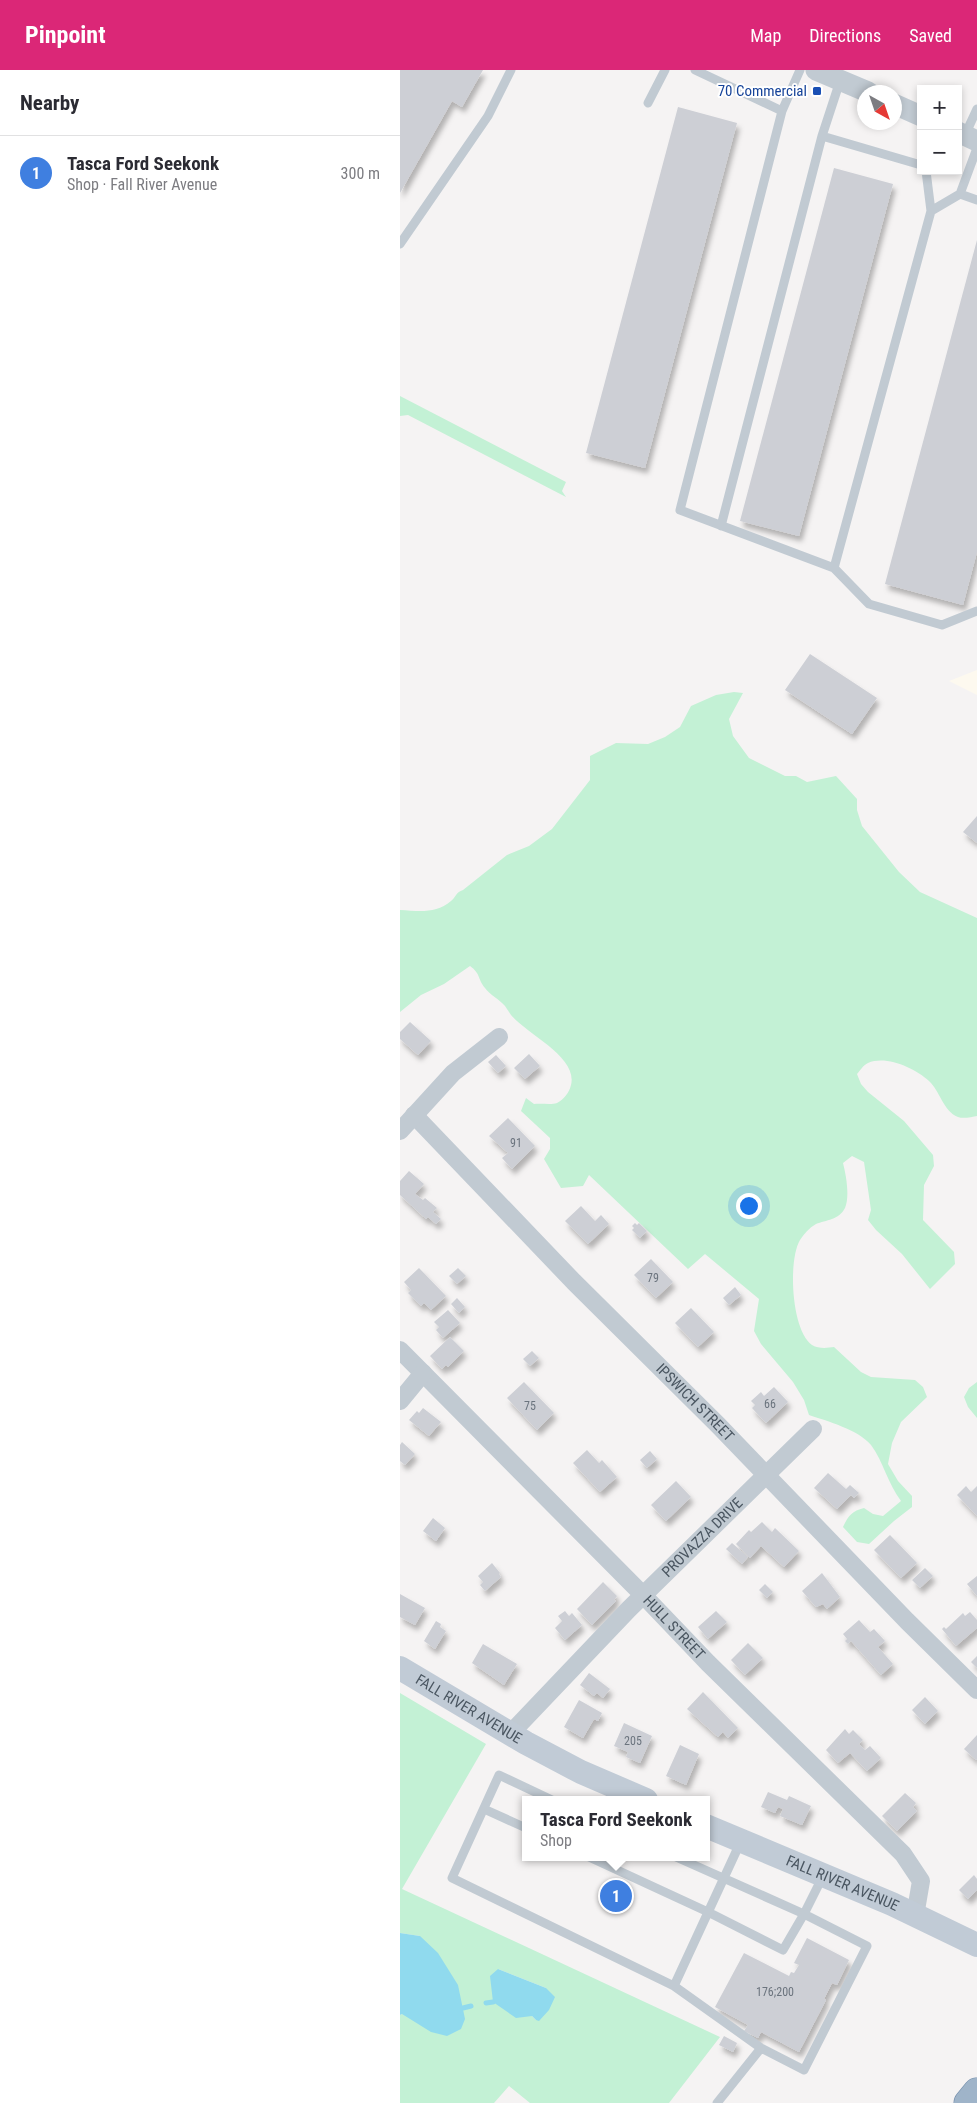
<!DOCTYPE html>
<html lang="en">
<head>
<meta charset="utf-8">
<style>
	:root { --surface:#fff; --page:#f2f2f3; --text:#2b2b33; --muted:#7c7c81; --line:#e1e1e2; --accent:#db2777 }
	body { margin:0; font-family:"Roboto Condensed",sans-serif; background:var(--page); color:var(--text) }
	.controls { position:absolute; right:15px; top:15px; display:grid; overflow:hidden; border-radius:0px; box-shadow:0 2px 8px #0003 }
	.controls button { width:45px; height:45px; display:grid; place-items:center; padding:0; border:0; border-bottom:1px solid var(--line); background:var(--surface); color:var(--text); font:25px sans-serif }
	.compass { position:absolute; left:457px; top:15px; width:45px; height:45px; border-radius:50%; background:var(--surface); box-shadow:0 2px 8px #0003; rotate:140deg }
	.you { position:absolute; left:348px; top:1135px; width:18px; height:18px; margin:-12px; border:4px solid #fff; border-radius:50%; background:#1a73e8; box-shadow:0 0 0 8px #1a73e833 }
	.badge { display:grid; place-items:center; width:32px; height:32px; border-radius:50%; background:var(--accent); color:#fff; font-size:16px; font-weight:700 }
	.pin { position:absolute; translate:-50% -50%; border:2px solid #fff; box-shadow:0 1px 5px #0006 }
	.popup { position:absolute; left:122px; top:1726px; width:188px; height:65px; box-sizing:border-box; display:grid; place-content:center; border-radius:0px; background:var(--surface); filter:drop-shadow(0 1px 4px #0005); font-size:16px; white-space:nowrap; color:var(--muted) }
	.popup b { font-size:19px; color:var(--text) }
	.popup::after { content:''; position:absolute; left:50%; top:100%; margin-left:-10px; border:10px solid transparent; border-top-color:var(--surface) }
	.list { margin:0; padding:0; list-style:none }
	h2 { display:flex; justify-content:space-between; align-items:center; height:65px; margin:0; padding:0 20px; font-size:21px }
	h2 small { font-size:16px; font-weight:400; color:var(--muted) }
	.list li { display:grid; grid-template-columns:32px 1fr auto; gap:15px; align-items:center; box-sizing:border-box; height:75px; padding:0 20px; border-top:1px solid var(--line) }
	.list b { display:block; font-size:19px; white-space:nowrap }
	.list p { margin:0; font-size:16px; white-space:nowrap; color:var(--muted) }
	.list em { font-size:16px; font-style:normal; color:var(--muted) }
	.map { position:relative; flex:none; width:577px; height:2033px; overflow:hidden }
	header { display:flex; align-items:center; gap:30px; box-sizing:border-box; height:70px; padding:0 25px; background:var(--accent); color:#fff }
	header strong { font-size:24px }
	nav { display:flex; gap:28px; margin-inline-start:auto; font-size:18px }
	main { display:flex }
	aside { flex:1; background:var(--surface) }
	.map>svg:first-child { display:block }
	.commercial { fill:#fdf9ef }
	.green { fill:#c3f1d5; fill-rule:evenodd }
	.water { fill:#90daee }
	.lines { fill:none; stroke-linecap:round; stroke-linejoin:round }
	.stream { stroke:#90daee; stroke-width:5 }
	.building { fill:#cdcfd5; filter:url(#shadow) }
	.trunk-casing { stroke:#7690ad; stroke-width:29 }
	.service { stroke:#c1cad2; stroke-width:9 }
	.minor { stroke:#c1cad2; stroke-width:18 }
	.tertiary { stroke:#c1cad2; stroke-width:21 }
	.secondary { stroke:#c1cbd6; stroke-width:24 }
	.trunk { stroke:#9fb4c9; stroke-width:28 }
	.transit-dot { fill:#1a4fb4; stroke:#fff; stroke-width:2 }
	.labels { text-anchor:middle; dominant-baseline:central; stroke-width:4; stroke-linejoin:round; paint-order:stroke }
	.number-label { font-size:12px; fill:#6b747e }
	.transit-label { font-size:15px; fill:#164399; stroke:#fff; text-anchor:end }
	.street-label { font-size:15px; fill:#4a5661; stroke:#fff }
</style>
</head>
<body>
<header>
<strong>Pinpoint</strong>
<nav><a>Map</a><a>Directions</a><a>Saved</a></nav>
</header>
<main>
<aside>
<h2>Nearby<small></small></h2>
<ul class="list">
<li><span class="badge" style="background:#3f7fe0">1</span><div><b>Tasca Ford Seekonk</b><p>Shop · Fall River Avenue</p></div><em>300 m</em></li>
</ul>
</aside>
<div class="map">
<svg width="577" height="2033" viewBox="0 0 577 2033">
	<defs>
		<filter id="shadow"><feDropShadow dx="3" dy="5.5" stdDeviation="2.5" flood-color="#0004"/></filter>
	</defs>
	<rect width="100%" height="100%" fill="#f5f3f3"/>
	<!-- commercial -->
	<path class="commercial" d="M 577,600 L 577,625 L 549,611 Z"/>
	<!-- green -->
	<path class="green" d="M 0,326 L 166,412 L 162,421 L 166,427 L 8,345 L 0,346 Z
		M 334,622 L 343,623 L 329,649 L 333,666 L 349,688 L 385,706 L 396,706 L 407,712 L 436,706 L 457,729 L 457,740 L 462,756 L 499,802 L 520,822 L 577,848 L 577,1046 C 572,1047 563,1049 558,1047 C 543,1041 540,1021 529,1011 C 515,998 486,985 468,993 C 463,995 460,1001 457,1004 L 461,1014 L 468,1022 L 504,1051 L 533,1085 L 534,1096 L 524,1115 L 523,1150 L 554,1182 L 555,1194 L 530,1219 L 502,1184 L 476,1160 L 468,1150 L 471,1140 L 464,1092 L 452,1086 L 443,1093 C 446,1105 450,1126 445,1138 C 439,1150 426,1150 416,1154 C 409,1158 404,1164 400,1170 C 388,1190 391,1260 412,1275 C 419,1279 427,1278 434,1277 L 461,1302 L 471,1307 L 515,1310 L 523,1317 L 527,1327 L 501,1352 L 492,1373 L 488,1394 L 498,1411 L 512,1426 L 512,1437 L 494,1451 L 469,1474 L 457,1472 L 443,1457 C 448,1446 452,1441 464,1438 L 473,1444 L 483,1446 L 501,1431 C 488,1414 483,1391 471,1375 C 459,1360 427,1351 409,1345 L 404,1330 L 393,1312 L 361,1274 L 354,1261 L 359,1229 L 305,1184 L 288,1199 L 189,1105 L 183,1116 L 161,1118 L 144,1089 L 150,1079 L 150,1068 L 121,1041 L 126,1028 L 134,1034 C 141,1033 151,1035 157,1033 C 164,1029 169,1023 171,1015 C 178,987 128,965 111,945 C 109,942 107,939 105,936 C 99,929 90,925 85,918 C 77,908 81,904 70,896 L 44,914 L 21,925 L 0,942 L 0,840 C 19,841 36,844 51,831 C 56,827 56,822 63,820 L 107,785 L 129,776 L 152,759 L 190,710 L 190,686 L 216,673 L 248,674 L 265,667 L 280,657 L 291,636 L 316,625 Z
		M 577,1312 L 577,1348 L 568,1337 L 564,1327 L 569,1318 Z
		M 0,1623 L 86,1674 L 2,1819 L 320,1967 L 269,2033 L 130,2033 L 109,2016 L 94,2033 L 0,2033 L 0,1945 L 2,1944 L 20,1866 L 0,1863 ZM 98,1899 L 146,1918 L 136,1950 L 132,1946 Z"/>
	<!-- water -->
	<path class="water" d="M 0,1863 L 20,1866 L 38,1883 L 58,1915 L 65,1949 L 61,1959 L 47,1966 L 31,1962 L 2,1944 L 0,1945 Z
		M 98,1899 L 146,1918 L 155,1927 L 149,1940 L 139,1951 L 136,1950 L 132,1946 L 116,1948 L 93,1932 L 90,1906 Z"/>
	<g class="lines">
		<!-- stream -->
		<path class="stream" d="M 86,1933 L 93,1932
			M 63,1938 L 71,1936"/>
	</g>
	<!-- building -->
	<path class="building" d="M 0,0 L 83,0 L 62,37 L 52,31 L 0,123 Z
		M 278,37 L 337,53 L 245,398 L 186,383 Z
		M 434,98 L 493,114 L 399,466 L 340,451 Z
		M 577,170 L 577,482 L 563,535 L 485,514 Z
		M 410,584 L 477,628 L 452,664 L 385,620 Z
		M 577,746 L 577,773 L 563,762 Z
		M 10,952 L 31,971 L 18,985 L 0,969 L 0,962 Z
		M 129,984 L 140,996 L 125,1009 L 114,998 Z
		M 96,985 L 106,996 L 98,1003 L 88,992 Z
		M 108,1048 L 135,1076 L 112,1099 L 102,1088 L 108,1083 L 89,1066 Z
		M 9,1101 L 24,1114 L 15,1124 L 23,1130 L 25,1128 L 37,1138 L 33,1142 L 41,1149 L 36,1154 L 28,1147 L 26,1149 L 0,1125 L 0,1111 Z
		M 181,1136 L 195,1151 L 201,1145 L 209,1154 L 188,1174 L 165,1151 Z
		M 235,1153 L 237,1155 L 239,1153 L 247,1161 L 240,1168 L 232,1160 L 234,1158 L 232,1156 Z
		M 251,1189 L 273,1212 L 256,1228 L 234,1205 Z
		M 19,1198 L 46,1226 L 31,1240 L 24,1233 L 21,1236 L 8,1223 L 11,1220 L 4,1212 Z
		M 58,1198 L 66,1206 L 57,1214 L 49,1206 Z
		M 335,1217 L 341,1225 L 329,1235 L 323,1228 Z
		M 57,1228 L 65,1237 L 59,1243 L 51,1234 Z
		M 291,1238 L 314,1262 L 298,1277 L 275,1253 Z
		M 48,1240 L 60,1253 L 43,1268 L 36,1260 L 39,1257 L 34,1252 Z
		M 50,1267 L 64,1281 L 48,1297 L 46,1295 L 42,1299 L 30,1286 Z
		M 132,1281 L 139,1288 L 130,1296 L 123,1289 Z
		M 124,1312 L 154,1343 L 137,1360 L 107,1328 Z
		M 374,1317 L 388,1332 L 366,1353 L 352,1338 L 355,1335 L 351,1331 L 361,1322 L 364,1326 Z
		M 23,1338 L 41,1352 L 29,1366 L 9,1350 L 17,1341 L 19,1343 Z
		M 2,1372 L 15,1384 L 5,1395 L 0,1391 L 0,1375 Z
		M 187,1380 L 199,1393 L 202,1390 L 217,1407 L 200,1422 L 173,1393 Z
		M 250,1381 L 257,1389 L 247,1398 L 240,1390 Z
		M 428,1403 L 446,1419 L 450,1415 L 459,1423 L 454,1428 L 451,1425 L 437,1439 L 414,1418 Z
		M 276,1411 L 291,1427 L 266,1451 L 251,1435 Z
		M 566,1416 L 571,1422 L 577,1416 L 577,1446 L 557,1425 Z
		M 33,1448 L 45,1458 L 36,1471 L 23,1461 Z
		M 362,1452 L 372,1462 L 375,1458 L 399,1481 L 384,1497 L 361,1476 L 350,1488 L 336,1474 L 349,1460 L 351,1462 Z
		M 490,1465 L 517,1493 L 501,1508 L 474,1480 Z
		M 332,1473 L 348,1487 L 342,1494 L 326,1479 Z
		M 92,1493 L 100,1503 L 99,1504 L 101,1507 L 85,1521 L 80,1515 L 83,1512 L 78,1506 Z
		M 525,1498 L 533,1506 L 520,1518 L 512,1510 Z
		M 422,1503 L 440,1527 L 427,1539 L 423,1534 L 416,1537 L 402,1521 Z
		M 577,1506 L 577,1526 L 567,1514 Z
		M 203,1512 L 217,1526 L 214,1530 L 216,1531 L 192,1555 L 177,1539 Z
		M 365,1514 L 373,1522 L 367,1528 L 359,1520 Z
		M 0,1524 L 25,1538 L 15,1555 L 0,1547 Z
		M 165,1541 L 169,1546 L 172,1543 L 182,1555 L 165,1570 L 155,1558 L 162,1551 L 158,1546 Z
		M 316,1541 L 327,1552 L 308,1569 L 298,1557 Z
		M 570,1542 L 577,1550 L 577,1558 L 556,1576 L 542,1559 L 544,1557 L 546,1559 L 563,1543 L 565,1546 Z
		M 459,1550 L 470,1562 L 474,1559 L 485,1571 L 478,1577 L 493,1594 L 481,1605 L 451,1571 L 448,1574 L 445,1571 L 447,1569 L 443,1564 Z
		M 36,1551 L 41,1554 L 40,1557 L 46,1561 L 35,1579 L 24,1571 Z
		M 348,1573 L 363,1588 L 345,1605 L 331,1590 Z
		M 83,1574 L 117,1594 L 104,1615 L 72,1593 Z
		M 577,1586 L 577,1598 L 571,1592 Z
		M 189,1603 L 210,1619 L 203,1628 L 197,1623 L 194,1626 L 180,1615 Z
		M 303,1622 L 338,1658 L 328,1668 L 323,1662 L 318,1667 L 287,1639 Z
		M 525,1627 L 538,1641 L 525,1654 L 512,1640 Z
		M 179,1630 L 202,1643 L 198,1651 L 194,1649 L 183,1668 L 164,1657 Z
		M 224,1653 L 252,1666 L 240,1693 L 226,1687 L 228,1682 L 214,1676 Z
		M 445,1659 L 449,1664 L 453,1660 L 463,1670 L 459,1674 L 465,1680 L 470,1676 L 481,1688 L 467,1701 L 450,1683 L 438,1693 L 426,1680 Z
		M 577,1665 L 577,1689 L 576,1690 L 564,1679 Z
		M 280,1675 L 299,1684 L 286,1715 L 266,1706 Z
		M 368,1722 L 387,1730 L 389,1726 L 411,1736 L 402,1755 L 380,1746 L 383,1739 L 378,1737 L 375,1743 L 361,1737 Z
		M 505,1723 L 516,1733 L 513,1737 L 517,1741 L 497,1761 L 482,1746 Z
		M 574,1805 L 577,1809 L 577,1820 L 568,1829 L 559,1820 Z
		M 407,1868 L 449,1890 L 437,1915 L 432,1913 L 424,1929 L 426,1930 L 399,1982 L 361,1962 L 358,1968 L 344,1961 L 348,1955 L 315,1937 L 344,1883 L 389,1906 L 391,1902 L 394,1903 L 399,1895 L 394,1893 Z
		M 324,1966 L 337,1973 L 333,1982 L 319,1975 Z"/>
	<g class="lines">
		<defs>
			<path id="trunk" d="M 568,2033 L 577,2022"/>
		</defs>
		<!-- trunk casing -->
		<use href="#trunk" class="trunk-casing"/>
		<!-- service -->
		<path class="service" d="M 295,0 L 382,41 L 400,0
			M 440,11 L 422,66 L 521,95
			M 248,33 L 265,0
			M 382,41 L 280,440 L 434,498 L 531,141
			M 565,65 L 577,39
			M 526,101 L 531,141 L 560,124 L 577,130
			M 560,124 L 577,78
			M 0,174 L 88,46 L 111,0
			M 321,456 L 422,66
			M 434,498 L 469,534 L 542,555 L 577,541
			M 152,1730 L 99,1705 L 52,1808 L 274,1916 L 341,1771
			M 84,1739 L 126,1758
			M 189,1787 L 308,1842 L 383,1880 L 404,1844 L 467,1876 L 404,2000 L 361,1978 L 274,1916
			M 276,1787 L 404,1844 L 423,1806
			M 317,2033 L 361,1978"/>
		<!-- minor -->
		<g class="minor">
			<path id="s1" d="M 14,1045 L 174,1212 L 318,1355 L 507,1551 L 577,1620"/>
			<path d="M 0,1061 L 53,1003 L 99,967"/>
			<path id="s2" d="M 0,1280 L 244,1526 L 308,1593 L 503,1784 L 521,1811 L 515,1846"/>
			<path d="M 0,1331 L 23,1303"/>
			<path id="s3" d="M 110,1664 L 229,1539 L 413,1359"/>
		</g>
		<!-- tertiary -->
		<path class="tertiary" d="M 416,0 L 468,22
			M 494,34 L 521,46
			M 558,62 L 577,71"/>
		<!-- secondary -->
		<g class="secondary">
			<path id="s4" d="M 0,1598 L 126,1673 L 181,1702 L 246,1730"/>
			<path id="s5" d="M 306,1756 L 492,1834 L 577,1875"/>
		</g>
		<!-- trunk -->
		<use href="#trunk" class="trunk"/>
	</g>
	<!-- markers -->
	<rect class="transit-dot" x="412" y="16" width="10" height="10" rx="2.5"/>
	<g class="labels">
		<!-- number labels -->
		<g class="number-label">
			<text x="116" y="1073">91</text>
			<text x="253" y="1208">79</text>
			<text x="370" y="1334">66</text>
			<text x="130" y="1336">75</text>
			<text x="233" y="1671">205</text>
			<text x="375" y="1922">176;200</text>
		</g>
		<!-- transit labels -->
		<g class="transit-label">
			<text x="407" y="21">70 Commercial</text>
		</g>
		<!-- street labels -->
		<g class="street-label">
			<text stroke="none"><textPath href="#s1" startOffset="402">IPSWICH STREET</textPath></text>
			<text stroke="none"><textPath href="#s3" startOffset="275">PROVAZZA DRIVE</textPath></text>
			<text stroke="none"><textPath href="#s2" startOffset="390">HULL STREET</textPath></text>
			<text stroke="none"><textPath href="#s4" startOffset="80">FALL RIVER AVENUE</textPath></text>
			<text stroke="none"><textPath href="#s5" startOffset="148">FALL RIVER AVENUE</textPath></text>
		</g>
	</g>
</svg>
<div class="controls">
<button>+</button>
<button>−</button>
</div>
<svg class="compass" viewBox="-18 -18 36 36"><path d="M0-13l5 13h-10z" fill="#e53935"/><path d="M0 13l5-13h-10z" fill="#7c7c81"/></svg>
<div class="you"></div>
<div class="pin badge" style="left:216px;top:1826px;background:#3f7fe0">1</div>
<div class="popup"><b>Tasca Ford Seekonk</b>Shop</div>
</div>
</main>
</body>
</html>
